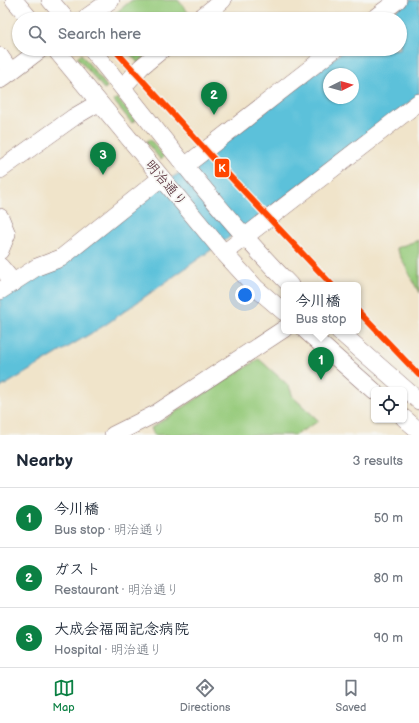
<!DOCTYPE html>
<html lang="en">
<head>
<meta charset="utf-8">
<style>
	:root { --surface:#fff; --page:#f2f2f3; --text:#1f2937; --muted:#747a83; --line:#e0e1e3; --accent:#0b8043 }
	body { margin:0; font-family:"Balsamiq Sans","Klee One",sans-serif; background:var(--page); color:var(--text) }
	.controls { position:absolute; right:12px; bottom:12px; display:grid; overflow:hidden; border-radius:6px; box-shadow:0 1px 3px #0004 }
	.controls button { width:36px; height:36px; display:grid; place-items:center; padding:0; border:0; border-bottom:1px solid var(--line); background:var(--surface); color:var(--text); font:20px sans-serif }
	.compass { position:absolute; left:323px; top:68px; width:36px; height:36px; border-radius:50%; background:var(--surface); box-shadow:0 1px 3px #0004; rotate:85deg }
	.you { position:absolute; left:245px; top:295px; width:14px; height:14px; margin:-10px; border:3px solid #fff; border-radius:50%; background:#1a73e8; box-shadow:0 0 0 6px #1a73e833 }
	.badge { display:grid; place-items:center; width:26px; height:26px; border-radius:50%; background:var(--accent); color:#fff; font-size:13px; font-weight:700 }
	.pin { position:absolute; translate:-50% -33px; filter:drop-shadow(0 1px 2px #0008) }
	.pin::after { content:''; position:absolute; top:21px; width:14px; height:12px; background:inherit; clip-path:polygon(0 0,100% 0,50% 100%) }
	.popup { position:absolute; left:281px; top:282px; width:80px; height:52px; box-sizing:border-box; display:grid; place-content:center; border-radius:6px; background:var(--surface); filter:drop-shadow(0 1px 3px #0005); font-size:13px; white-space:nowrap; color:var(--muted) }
	.popup b { font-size:15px; color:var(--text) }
	.popup::after { content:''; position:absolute; left:50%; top:100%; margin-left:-8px; border:8px solid transparent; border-top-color:var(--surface) }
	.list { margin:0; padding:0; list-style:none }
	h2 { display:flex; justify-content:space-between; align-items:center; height:52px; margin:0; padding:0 16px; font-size:17px }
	h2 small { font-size:13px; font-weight:400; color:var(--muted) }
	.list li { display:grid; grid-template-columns:26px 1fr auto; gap:12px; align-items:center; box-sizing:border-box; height:60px; padding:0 16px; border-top:1px solid var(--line) }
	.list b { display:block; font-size:15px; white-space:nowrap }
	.list p { margin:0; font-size:13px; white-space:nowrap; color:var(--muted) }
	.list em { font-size:13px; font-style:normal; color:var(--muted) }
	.icon { flex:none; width:22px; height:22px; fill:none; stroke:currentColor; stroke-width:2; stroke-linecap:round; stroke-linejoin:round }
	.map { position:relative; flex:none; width:419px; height:435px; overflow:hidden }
	.search { position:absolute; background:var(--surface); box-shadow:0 1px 3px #0004; left:12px; right:12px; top:12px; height:44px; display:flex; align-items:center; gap:10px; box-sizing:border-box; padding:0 14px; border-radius:22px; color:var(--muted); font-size:15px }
	.sheet { height:232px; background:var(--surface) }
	nav { display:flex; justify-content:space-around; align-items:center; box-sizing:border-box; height:56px; border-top:1px solid var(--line); background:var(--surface); font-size:11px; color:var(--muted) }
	nav a { display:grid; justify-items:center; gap:2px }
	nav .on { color:var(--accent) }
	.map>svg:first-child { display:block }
	.green { fill:#97cb7c; stroke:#707554 }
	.water { fill:#5cc1da; stroke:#537082; fill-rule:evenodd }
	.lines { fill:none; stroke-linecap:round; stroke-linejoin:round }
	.minor-casing { stroke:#846463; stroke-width:18 }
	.minor { stroke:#fff; stroke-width:17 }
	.metro-1-casing { stroke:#f6f6f2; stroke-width:9 }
	.metro-1 { stroke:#ff4500; stroke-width:6 }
	.labels { text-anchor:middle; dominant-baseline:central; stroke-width:3.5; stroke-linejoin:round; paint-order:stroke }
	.street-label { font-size:14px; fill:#4a1f2b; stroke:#f6f6f2 }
	.line-badge { stroke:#f6f6f2; stroke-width:1.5 }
	.badge-label { font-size:11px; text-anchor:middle; font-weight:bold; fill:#fff }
</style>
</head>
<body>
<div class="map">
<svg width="419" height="435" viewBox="0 0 419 435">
	<rect width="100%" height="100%" fill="#f6f6f2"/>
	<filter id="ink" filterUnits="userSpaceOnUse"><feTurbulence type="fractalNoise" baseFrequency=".025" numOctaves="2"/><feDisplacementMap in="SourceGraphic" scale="8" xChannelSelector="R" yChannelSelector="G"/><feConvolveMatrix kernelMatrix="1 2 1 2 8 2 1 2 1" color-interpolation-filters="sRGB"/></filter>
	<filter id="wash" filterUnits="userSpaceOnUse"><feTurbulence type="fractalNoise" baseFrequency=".012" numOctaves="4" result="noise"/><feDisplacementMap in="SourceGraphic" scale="16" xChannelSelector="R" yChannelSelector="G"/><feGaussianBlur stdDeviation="0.9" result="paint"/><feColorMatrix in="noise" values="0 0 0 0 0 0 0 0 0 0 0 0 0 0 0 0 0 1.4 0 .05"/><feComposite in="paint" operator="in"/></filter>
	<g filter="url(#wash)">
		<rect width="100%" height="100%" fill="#f0e4ca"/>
		<!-- green -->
		<path class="green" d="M 132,0 L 178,0 L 193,18 L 108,19 Z
			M 126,49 L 155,49 L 138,63 Z
			M 81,54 L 107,87 L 104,89 L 77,57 Z
			M 117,98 L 135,120 L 132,123 L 114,101 Z
			M 150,139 L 164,157 L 161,160 L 146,142 Z
			M 419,240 L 419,293 L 396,248 Z
			M 259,359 L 289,386 L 293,397 L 319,421 L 295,435 L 154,435 L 151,428 Z"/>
		<!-- water -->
		<path class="water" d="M 409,0 L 419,0 L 419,95 L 262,214 L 105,325 L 0,388 L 0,297 L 156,188 L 211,153 L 346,49 L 400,49 L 400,19 L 385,19 ZM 329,74 L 353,74 L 353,98 L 329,98 Z"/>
	</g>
	<g filter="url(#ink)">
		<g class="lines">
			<defs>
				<path id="minor" d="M 14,0 L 30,19
					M 50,0 L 66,19
					M 84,19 L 111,0
					M 199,19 L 223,0
					M 373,19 L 398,0
					M 55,49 L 224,253 L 256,288 L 284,312
					M 91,49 C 156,128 218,212 290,285
					M 0,56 L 11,72
					M 0,80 L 41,49
					M 123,87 L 141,67 L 163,49
					M 185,166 L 335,49
					M 0,170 L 74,117 L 98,103
					M 0,217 L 7,234 L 0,251
					M 224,253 L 419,102
					M 0,266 L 14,283
					M 0,291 L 37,267 L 61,258 L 161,178
					M 306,331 L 374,391
					M 339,331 L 419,401
					M 404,418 L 419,431
					M 113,435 L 155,414 L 284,329"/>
			</defs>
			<!-- minor casing -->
			<use href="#minor" class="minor-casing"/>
			<!-- minor -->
			<use href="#minor" class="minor"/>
			<defs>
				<path id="metro-1" d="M 114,49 L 222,168 L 332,285
					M 358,311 L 419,375"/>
			</defs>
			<!-- metro-1 casing -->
			<use href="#metro-1" class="metro-1-casing"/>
			<!-- metro-1 -->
			<use href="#metro-1" class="metro-1"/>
		</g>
	</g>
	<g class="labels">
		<!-- street labels -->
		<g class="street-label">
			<text transform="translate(166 183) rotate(50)">明治通り</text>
		</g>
	</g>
	<rect class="line-badge" x="214" y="158" width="16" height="20" rx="4" fill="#ff4500"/>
	<g class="badge-label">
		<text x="222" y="172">K</text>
	</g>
</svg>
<div class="controls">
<button><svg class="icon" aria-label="locate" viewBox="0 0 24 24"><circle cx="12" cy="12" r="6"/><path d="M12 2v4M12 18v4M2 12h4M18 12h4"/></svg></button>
</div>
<svg class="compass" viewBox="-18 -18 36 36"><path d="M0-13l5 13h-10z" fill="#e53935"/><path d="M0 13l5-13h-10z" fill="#747a83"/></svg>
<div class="you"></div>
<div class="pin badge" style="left:321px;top:380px">1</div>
<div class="popup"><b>今川橋</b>Bus stop</div>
<div class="pin badge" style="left:214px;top:115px">2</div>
<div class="pin badge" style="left:103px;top:175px">3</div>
<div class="search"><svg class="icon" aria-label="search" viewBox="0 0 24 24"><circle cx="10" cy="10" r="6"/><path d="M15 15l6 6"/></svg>Search here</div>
</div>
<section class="sheet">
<h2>Nearby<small>3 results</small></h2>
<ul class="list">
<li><span class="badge">1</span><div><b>今川橋</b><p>Bus stop · 明治通り</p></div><em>50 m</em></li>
<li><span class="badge">2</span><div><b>ガスト</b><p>Restaurant · 明治通り</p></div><em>80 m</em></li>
<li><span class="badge">3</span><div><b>大成会福岡記念病院</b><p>Hospital · 明治通り</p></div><em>90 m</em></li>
</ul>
</section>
<nav>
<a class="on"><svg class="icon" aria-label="map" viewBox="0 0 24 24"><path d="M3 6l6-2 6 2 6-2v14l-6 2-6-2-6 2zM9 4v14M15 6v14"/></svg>Map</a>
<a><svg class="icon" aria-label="directions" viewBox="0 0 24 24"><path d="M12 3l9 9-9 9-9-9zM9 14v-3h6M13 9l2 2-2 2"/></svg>Directions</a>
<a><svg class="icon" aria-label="saved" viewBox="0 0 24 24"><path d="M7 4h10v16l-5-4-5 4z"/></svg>Saved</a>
</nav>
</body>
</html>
